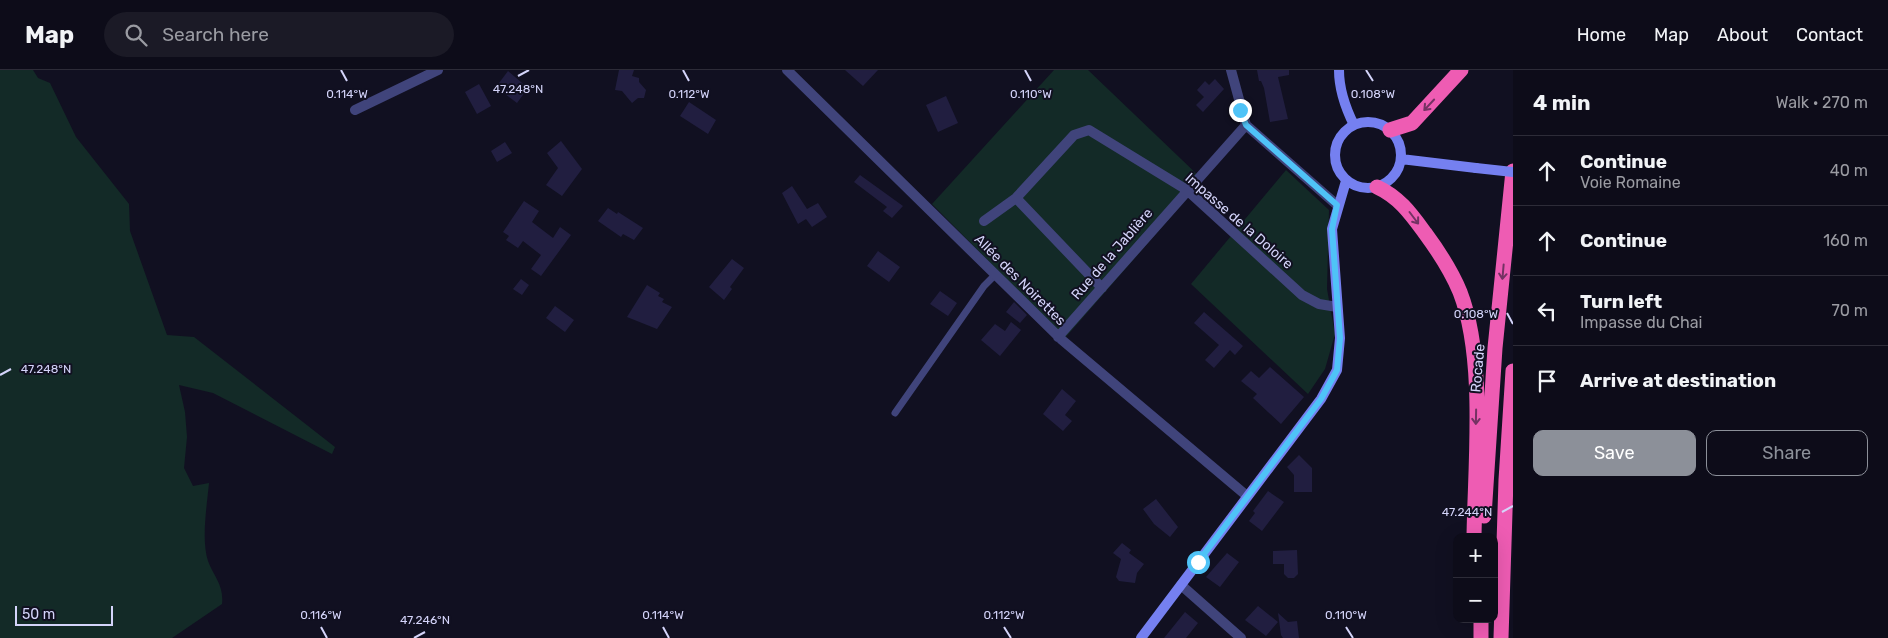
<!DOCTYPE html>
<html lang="en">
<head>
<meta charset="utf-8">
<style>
	:root { --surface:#0d0c19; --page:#1b1a26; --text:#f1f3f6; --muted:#9a9ba2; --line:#2d2c38; --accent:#8c9099 }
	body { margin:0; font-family:Rubik,sans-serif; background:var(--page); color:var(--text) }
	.controls { position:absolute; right:15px; bottom:15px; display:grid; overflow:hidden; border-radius:10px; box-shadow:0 5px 20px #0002 }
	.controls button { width:45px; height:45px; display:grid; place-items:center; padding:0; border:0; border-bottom:1px solid var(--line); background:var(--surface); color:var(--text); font:25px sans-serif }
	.scale { position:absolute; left:15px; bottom:12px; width:98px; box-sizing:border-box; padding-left:5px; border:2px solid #d4d4fa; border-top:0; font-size:14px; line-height:18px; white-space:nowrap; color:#d4d4fa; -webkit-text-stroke:4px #111021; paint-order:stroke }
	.stop { position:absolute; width:15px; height:15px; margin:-11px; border:4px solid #4fc3f7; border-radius:50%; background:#fff }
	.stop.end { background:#4fc3f7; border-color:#fff; box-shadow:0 1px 5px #0008 }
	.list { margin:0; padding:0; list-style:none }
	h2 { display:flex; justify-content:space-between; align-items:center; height:65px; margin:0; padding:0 20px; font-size:21px }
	h2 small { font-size:16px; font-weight:400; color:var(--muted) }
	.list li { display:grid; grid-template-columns:32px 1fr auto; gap:15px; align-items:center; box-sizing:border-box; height:70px; padding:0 20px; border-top:1px solid var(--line) }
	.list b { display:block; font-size:19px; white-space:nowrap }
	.list p { margin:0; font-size:16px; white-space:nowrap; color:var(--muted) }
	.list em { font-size:16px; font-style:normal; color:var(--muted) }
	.actions { display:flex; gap:10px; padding:15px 20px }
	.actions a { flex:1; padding:11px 0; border:1px solid var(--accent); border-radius:10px; text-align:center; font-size:18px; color:var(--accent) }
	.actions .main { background:var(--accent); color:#fff }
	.icon { flex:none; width:28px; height:28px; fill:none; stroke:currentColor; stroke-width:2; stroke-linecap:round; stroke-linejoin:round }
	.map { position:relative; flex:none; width:1513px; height:568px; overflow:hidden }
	header { display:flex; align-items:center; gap:30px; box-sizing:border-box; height:70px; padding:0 25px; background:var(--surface); border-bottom:1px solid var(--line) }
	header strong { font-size:24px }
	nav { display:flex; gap:28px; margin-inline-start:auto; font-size:18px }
	.search { width:350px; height:45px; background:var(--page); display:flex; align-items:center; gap:12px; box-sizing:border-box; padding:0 18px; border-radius:28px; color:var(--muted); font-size:19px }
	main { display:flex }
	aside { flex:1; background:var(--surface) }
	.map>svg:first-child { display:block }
	.green { fill:#132a27 }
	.building { fill:#211e40 }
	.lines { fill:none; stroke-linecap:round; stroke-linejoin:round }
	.lane { stroke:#40447b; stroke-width:7 }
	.street { stroke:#40447b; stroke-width:10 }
	.secondary { stroke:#7580f0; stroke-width:10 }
	.highway { stroke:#ee5cb3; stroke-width:15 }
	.secondary-bridge { stroke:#7580f0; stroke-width:10 }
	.oneway { stroke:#743263 }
	.route { stroke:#4fc3f7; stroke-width:6 }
	.ticks { fill:none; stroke:#d4d4fa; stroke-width:2 }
	.labels { text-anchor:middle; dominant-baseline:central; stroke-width:4; stroke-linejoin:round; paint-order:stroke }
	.street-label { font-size:14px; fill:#d4d4fa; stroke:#111021 }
	.ticks-label { font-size:12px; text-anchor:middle; fill:#d4d4fa; stroke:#111021; stroke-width:4; stroke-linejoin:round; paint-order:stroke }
</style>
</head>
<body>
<header>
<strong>Map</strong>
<div class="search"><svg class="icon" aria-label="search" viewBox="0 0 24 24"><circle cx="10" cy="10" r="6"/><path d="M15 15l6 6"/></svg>Search here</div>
<nav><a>Home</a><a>Map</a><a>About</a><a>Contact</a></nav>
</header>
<main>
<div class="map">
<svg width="1513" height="568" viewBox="0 0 1513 568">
	<rect width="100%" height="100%" fill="#111021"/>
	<!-- green -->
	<path class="green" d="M 0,0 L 33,0 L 38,8 L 50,13 L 76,67 L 129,134 L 130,161 L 167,265 L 194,267 L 335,377 L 332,384 L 213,323 L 179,315 L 185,342 L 187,367 L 184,398 L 193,416 L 209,413 C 207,435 201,470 208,491 C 214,507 224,515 222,534 L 172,568 L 0,568 Z
		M 1054,0 L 1088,0 L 1203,110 L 1065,268 L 932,134 Z
		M 1286,100 L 1329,140 L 1327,219 L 1335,264 L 1325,299 L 1308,324 L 1191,214 Z"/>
	<!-- building -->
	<path class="building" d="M 619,0 L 634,0 L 632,6 L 639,8 L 639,12 L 646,20 L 644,28 L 638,28 L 632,33 L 622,21 L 615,20 Z
		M 845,0 L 878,0 L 863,16 Z
		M 1257,0 L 1289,0 L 1289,5 L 1278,7 L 1288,49 L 1270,52 L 1264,18 L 1261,11 L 1259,11 Z
		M 508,1 L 528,18 L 517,33 L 496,17 Z
		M 1215,9 L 1224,19 L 1203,42 L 1196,35 L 1204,27 L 1197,20 L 1205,11 L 1209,15 Z
		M 479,14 L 491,36 L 477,44 L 465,22 Z
		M 946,26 L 958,53 L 938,62 L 926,35 Z
		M 689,32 L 716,50 L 708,64 L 680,46 Z
		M 561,71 L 582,99 L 562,126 L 546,115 L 558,98 L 547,83 Z
		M 505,72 L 512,83 L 497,92 L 491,81 Z
		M 860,105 L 903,136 L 892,148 L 883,141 L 887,137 L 854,112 Z
		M 792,116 L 807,139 L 818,133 L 827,147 L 812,157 L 806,149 L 798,154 L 782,123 Z
		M 524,131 L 539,141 L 532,152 L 553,168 L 560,157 L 571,165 L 541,206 L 531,199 L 541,185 L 523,171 L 518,178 L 506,170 L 509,166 L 503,162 Z
		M 608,138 L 617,144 L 618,142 L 643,158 L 634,170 L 623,164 L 621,167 L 598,151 Z
		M 878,181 L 900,197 L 889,212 L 867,196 Z
		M 732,189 L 744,198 L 730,217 L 732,219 L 724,230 L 709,217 Z
		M 521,209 L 529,215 L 522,225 L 513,219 Z
		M 647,215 L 660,223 L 658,226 L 664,229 L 662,232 L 672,237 L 657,259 L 627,247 Z
		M 940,221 L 957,233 L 948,246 L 930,234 Z
		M 1014,232 L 1027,245 L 1020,253 L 1006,242 Z
		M 555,236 L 574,250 L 565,262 L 546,248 Z
		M 1204,242 L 1243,276 L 1235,285 L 1230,280 L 1214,298 L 1205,290 L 1219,275 L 1194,253 Z
		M 1011,252 L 1021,260 L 1000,286 L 981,270 L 995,254 L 1005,261 Z
		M 1270,297 L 1304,327 L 1281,354 L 1253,328 L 1257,324 L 1241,311 L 1251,301 L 1259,308 Z
		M 1062,319 L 1076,331 L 1065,345 L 1072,351 L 1063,361 L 1043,344 Z
		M 1299,385 L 1312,398 L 1312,422 L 1294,422 L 1294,405 L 1287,397 Z
		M 1268,421 L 1284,432 L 1262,461 L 1249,451 L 1255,443 L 1253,441 Z
		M 1156,429 L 1178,457 L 1170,467 L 1154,454 L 1143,439 Z
		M 1122,473 L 1131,480 L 1129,483 L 1144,494 L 1137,503 L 1135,513 L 1119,511 L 1116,507 L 1121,489 L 1113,483 Z
		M 1297,480 L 1298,504 L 1294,508 L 1288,508 L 1284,504 L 1284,494 L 1273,494 L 1273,481 Z
		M 1227,483 L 1239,492 L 1220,517 L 1206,507 Z
		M 1258,536 L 1278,552 L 1266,566 L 1245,550 Z
		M 1185,542 L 1198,553 L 1186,568 L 1164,568 Z
		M 1278,543 L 1288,552 L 1297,551 L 1299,568 L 1283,568 L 1281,565 Z"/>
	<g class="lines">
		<!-- lane -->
		<path class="lane" d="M 895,343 L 984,216 L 995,205"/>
		<!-- street -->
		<path class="street" d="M 787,0 L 1062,270 L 1247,426
			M 1231,0 L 1246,55 L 1337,135
			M 355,40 L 438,0
			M 1016,128 L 1102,218
			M 984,151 L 1016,128 L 1074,65 L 1089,60 L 1187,120 L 1302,225 L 1319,234 L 1337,237
			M 1058,267 L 1246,55
			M 1181,515 L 1241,568"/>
		<!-- secondary -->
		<path class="secondary" d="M 1339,0 C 1339,20 1345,37 1354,55
			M1335 85a33 33 0 1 1 66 0a33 33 0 1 1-66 0Z
			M 1401,89 L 1476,98
			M 1141,568 L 1321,329 L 1337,300 L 1340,268 L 1332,159 L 1346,111"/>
		<!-- highway -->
		<path class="highway" d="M 1390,60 L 1412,53 L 1461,0
			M 1377,117 C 1399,127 1411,144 1425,163 C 1439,182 1451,200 1460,222 C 1486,289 1475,394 1474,467
			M 1484,446 L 1495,278 L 1513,101
			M 1481,568 L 1481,549
			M 1501,568 L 1506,410 L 1513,301"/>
		<!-- secondary-bridge -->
		<path class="secondary-bridge" d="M 1476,98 L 1513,102"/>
	</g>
	<!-- one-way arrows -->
	<defs><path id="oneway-shaft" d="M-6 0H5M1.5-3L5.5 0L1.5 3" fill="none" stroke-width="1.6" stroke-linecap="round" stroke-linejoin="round" transform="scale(1.25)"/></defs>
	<g class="oneway">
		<use href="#oneway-shaft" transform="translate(1429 35) rotate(133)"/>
		<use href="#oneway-shaft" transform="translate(1414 148) rotate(53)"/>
		<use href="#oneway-shaft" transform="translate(1503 202) rotate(95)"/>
		<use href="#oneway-shaft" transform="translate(1476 347) rotate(91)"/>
	</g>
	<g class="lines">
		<!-- route -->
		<path class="route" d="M 1198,492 L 1321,329 L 1337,300 L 1340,268 L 1332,159 L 1337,135 L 1246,55 L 1240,40"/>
	</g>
	<!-- ticks -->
	<path class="ticks" d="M 341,0 L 347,11M 683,0 L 689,11M 1025,0 L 1031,11M 1366,0 L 1373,11M 518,6 L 529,0M 1507,243 L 1513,254M 0,305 L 11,299M 1502,442 L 1513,436M 321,557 L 327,568M 663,557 L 669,568M 1004,557 L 1011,568M 1346,557 L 1353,568M 414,568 L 425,562"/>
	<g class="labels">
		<!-- street labels -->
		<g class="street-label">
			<text transform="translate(1239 151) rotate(41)">Impasse de la Doloire</text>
			<text transform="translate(1112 184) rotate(-49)">Rue de la Jablière</text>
			<text transform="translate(1020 210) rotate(45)">Allée des Noirettes</text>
			<text transform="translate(1478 298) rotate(-85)">Rocade</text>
		</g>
	</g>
	<g class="ticks-label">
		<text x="518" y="23">47.248°N</text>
		<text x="689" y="28">0.112°W</text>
		<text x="1373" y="28">0.108°W</text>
		<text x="347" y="28">0.114°W</text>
		<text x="1031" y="28">0.110°W</text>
		<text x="1476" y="248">0.108°W</text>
		<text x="46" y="303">47.248°N</text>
		<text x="1467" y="446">47.244°N</text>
		<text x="321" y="549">0.116°W</text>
		<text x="663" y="549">0.114°W</text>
		<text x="1004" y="549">0.112°W</text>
		<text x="1346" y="549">0.110°W</text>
		<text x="425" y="554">47.246°N</text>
	</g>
</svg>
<div class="controls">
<button>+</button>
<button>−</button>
</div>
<div class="scale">50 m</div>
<div class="stop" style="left:1198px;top:492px"></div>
<div class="stop end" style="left:1240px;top:40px"></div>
</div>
<aside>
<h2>4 min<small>Walk · 270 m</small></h2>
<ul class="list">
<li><svg class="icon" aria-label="ahead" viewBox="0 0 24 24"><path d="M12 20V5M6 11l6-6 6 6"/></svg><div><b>Continue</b><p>Voie Romaine</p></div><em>40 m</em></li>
<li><svg class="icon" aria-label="ahead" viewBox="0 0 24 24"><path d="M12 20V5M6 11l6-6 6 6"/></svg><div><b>Continue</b></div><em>160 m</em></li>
<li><svg class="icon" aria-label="left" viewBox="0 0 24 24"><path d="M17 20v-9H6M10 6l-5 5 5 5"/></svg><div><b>Turn left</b><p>Impasse du Chai</p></div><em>70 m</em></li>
<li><svg class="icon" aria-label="arrive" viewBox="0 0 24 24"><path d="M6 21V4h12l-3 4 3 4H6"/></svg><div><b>Arrive at destination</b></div></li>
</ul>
<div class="actions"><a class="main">Save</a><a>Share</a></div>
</aside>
</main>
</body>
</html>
